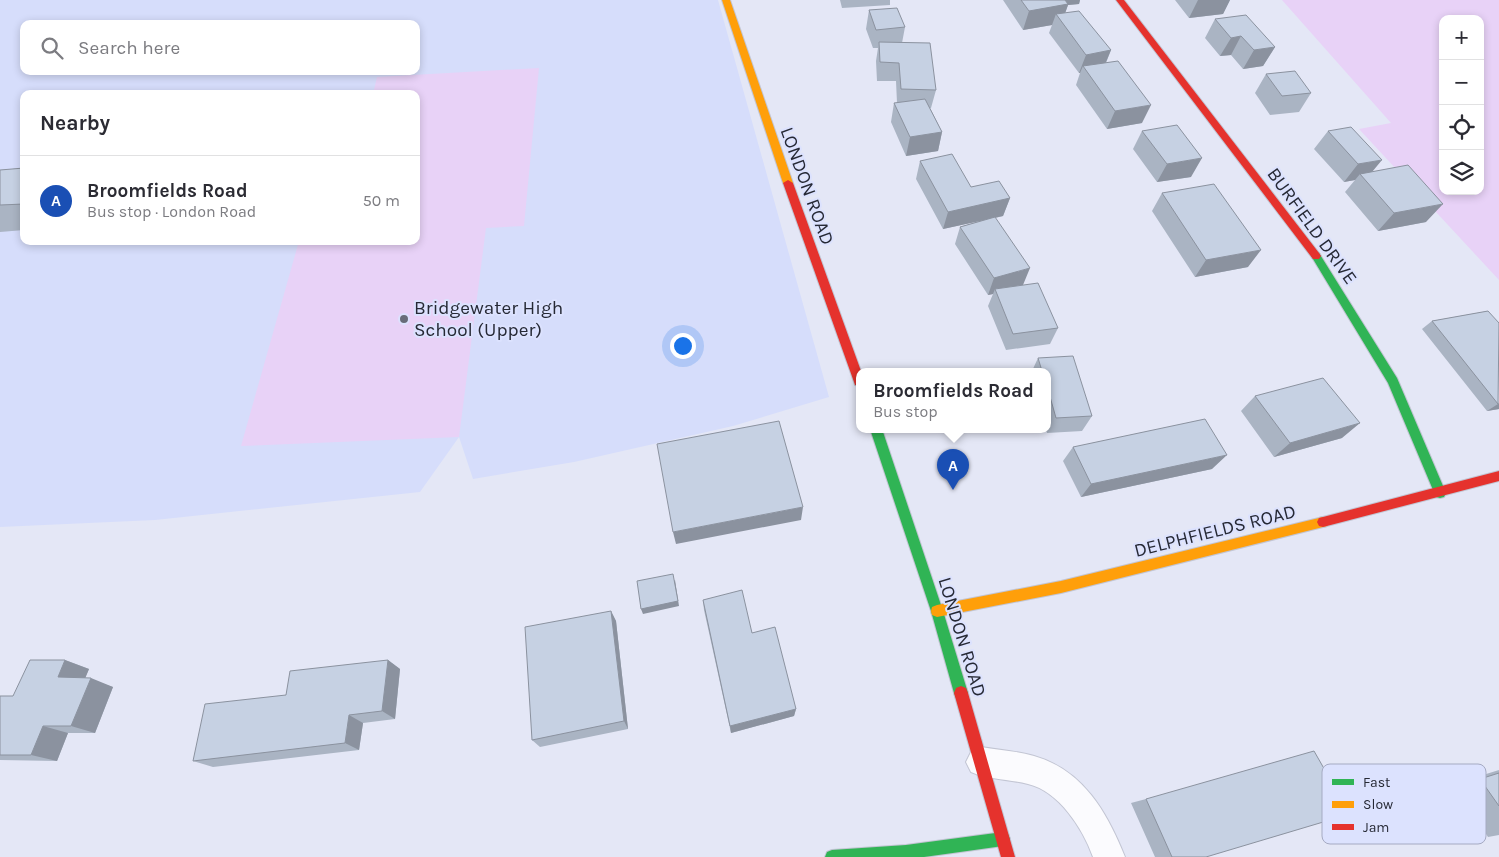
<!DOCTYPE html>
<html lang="en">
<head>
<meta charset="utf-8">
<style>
	:root { --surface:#fff; --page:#f7f7f7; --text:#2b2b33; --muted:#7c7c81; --line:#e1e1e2; --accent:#db2777 }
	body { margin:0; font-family:Karla,sans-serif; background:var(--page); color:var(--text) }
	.controls { position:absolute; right:15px; top:15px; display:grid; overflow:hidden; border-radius:10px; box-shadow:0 2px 8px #0003 }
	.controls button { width:45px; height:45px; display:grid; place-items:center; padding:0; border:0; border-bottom:1px solid var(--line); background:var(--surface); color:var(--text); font:25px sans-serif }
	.you { position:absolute; left:682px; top:345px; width:18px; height:18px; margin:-12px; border:4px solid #fff; border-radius:50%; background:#1a73e8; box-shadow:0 0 0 8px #1a73e833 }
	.badge { display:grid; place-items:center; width:32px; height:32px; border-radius:50%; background:var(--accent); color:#fff; font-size:16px; font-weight:700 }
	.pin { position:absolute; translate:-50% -41px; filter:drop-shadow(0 1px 2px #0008) }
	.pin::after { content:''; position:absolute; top:26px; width:18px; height:15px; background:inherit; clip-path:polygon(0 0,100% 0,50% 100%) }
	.popup { position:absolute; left:856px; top:368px; width:195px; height:65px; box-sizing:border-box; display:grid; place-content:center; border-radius:10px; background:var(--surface); filter:drop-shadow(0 1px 4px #0005); font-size:16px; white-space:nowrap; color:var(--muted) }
	.popup b { font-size:19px; color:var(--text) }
	.popup::after { content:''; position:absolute; left:50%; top:100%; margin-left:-10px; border:10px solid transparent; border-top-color:var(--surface) }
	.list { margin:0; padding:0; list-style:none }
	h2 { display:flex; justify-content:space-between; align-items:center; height:65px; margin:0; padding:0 20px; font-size:21px }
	h2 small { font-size:16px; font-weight:400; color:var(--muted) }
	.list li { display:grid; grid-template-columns:32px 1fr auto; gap:15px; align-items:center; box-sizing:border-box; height:90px; padding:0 20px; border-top:1px solid var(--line) }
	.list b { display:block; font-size:19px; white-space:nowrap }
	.list p { margin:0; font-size:16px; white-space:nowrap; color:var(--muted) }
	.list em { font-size:16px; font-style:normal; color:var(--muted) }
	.icon { flex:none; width:28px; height:28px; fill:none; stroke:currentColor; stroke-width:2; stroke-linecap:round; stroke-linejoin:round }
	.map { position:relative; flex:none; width:1499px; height:857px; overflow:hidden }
	.search { position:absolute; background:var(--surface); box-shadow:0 2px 8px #0003; left:20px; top:20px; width:400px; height:55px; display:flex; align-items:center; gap:12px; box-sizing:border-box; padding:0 18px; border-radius:10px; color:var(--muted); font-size:19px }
	.panel { position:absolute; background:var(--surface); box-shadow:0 2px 8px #0003; left:20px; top:90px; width:400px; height:155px; border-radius:10px }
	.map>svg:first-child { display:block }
	.built { fill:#d6ddfb; fill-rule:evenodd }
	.green { fill:#e8d2f7; fill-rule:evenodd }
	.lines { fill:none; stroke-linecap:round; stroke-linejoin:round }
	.lane-casing { stroke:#c2c5d3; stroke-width:2 }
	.fast-casing { stroke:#c2c5d3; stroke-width:2 }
	.slow-casing { stroke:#c2c5d3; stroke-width:2 }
	.jam-casing { stroke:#c2c5d3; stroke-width:2 }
	.lane { fill:#fbfbfe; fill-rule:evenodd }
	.fast { fill:#30b455; fill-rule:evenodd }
	.slow { fill:#ff9f0a; fill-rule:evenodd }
	.jam { fill:#e5322d; fill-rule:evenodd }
	.wall { fill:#aab4c3 }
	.shaded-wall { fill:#8b929f }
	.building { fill:#c6d1e3; stroke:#8b929f }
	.poi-dot { fill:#686c79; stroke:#dce2fe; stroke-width:2 }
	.labels { text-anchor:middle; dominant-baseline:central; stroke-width:4; stroke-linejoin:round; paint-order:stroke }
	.street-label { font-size:19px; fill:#262935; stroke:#dce2fe }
	.poi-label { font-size:19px; fill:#262935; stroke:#dce2fe; text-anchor:start }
	.key { fill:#dce2fe; stroke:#a5aac2; stroke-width:1 }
	.key-label { font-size:14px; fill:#262935 }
</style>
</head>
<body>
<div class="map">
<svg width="1499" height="857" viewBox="0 0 1499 857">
	<rect width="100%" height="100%" fill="#e4e7f6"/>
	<!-- built -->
	<path class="built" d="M 0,0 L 718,0 L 829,397 L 733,426 L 574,462 L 473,479 L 459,437 L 420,492 L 155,520 L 0,527 ZM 24,24 L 416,24 L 416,71 L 24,71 ZM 24,94 L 416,94 L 416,241 L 24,241 Z"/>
	<!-- green -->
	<path class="green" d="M 1282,0 L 1499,0 L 1499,280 L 1359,129 L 1391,123 ZM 1443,19 L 1480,19 L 1480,191 L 1443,191 Z
		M 539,68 L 524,226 L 486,228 L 459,437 L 241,446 L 299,241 L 416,241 L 416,94 L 373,94 L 377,77 Z"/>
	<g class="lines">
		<defs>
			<path id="lane" d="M 981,747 C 999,750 1017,751 1034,756 C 1083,770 1107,812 1125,857 L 1093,857 C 1083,829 1059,791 1028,784 C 1009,779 989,780 971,772 L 966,762 L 971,752 Z"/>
			<path id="fast" d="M 1316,252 L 1319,253 L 1397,378 L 1446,493 L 1444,497 L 1440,498 L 1436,497 L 1388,383 L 1313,259 L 1311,256 Z
				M 870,429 L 882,429 L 943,611 L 968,693 L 966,698 L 961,700 L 956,698 L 954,693 L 931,611 Z
				M 1003,832 L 1008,834 L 1010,839 L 1008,844 L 1003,846 L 924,857 L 825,857 L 827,852 L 832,850 L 906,845 Z"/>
			<path id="slow" d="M 722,0 L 730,0 L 793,183 L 791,185 L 788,186 L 783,183 Z
				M 1323,517 L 1327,518 L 1329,522 L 1327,526 L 1323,527 L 1061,593 L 937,617 L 932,615 L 931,611 L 932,607 L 937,605 L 1061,581 Z"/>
			<path id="jam" d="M 1116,0 L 1124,0 L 1319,253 L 1321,256 L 1319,259 L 1313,259 Z
				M 788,180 L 793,183 L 861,371 L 859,386 L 855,385 L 854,382 L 783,183 Z
				M 1499,471 L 1499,481 L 1323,527 L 1319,526 L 1317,522 L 1319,518 L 1323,517 Z
				M 961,686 L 966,688 L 968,693 L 1015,857 L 1001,857 L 954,693 L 956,688 Z"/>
		</defs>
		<!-- lane casing -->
		<use href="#lane" class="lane-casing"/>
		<!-- fast casing -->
		<use href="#fast" class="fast-casing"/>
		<!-- slow casing -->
		<use href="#slow" class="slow-casing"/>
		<!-- jam casing -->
		<use href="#jam" class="jam-casing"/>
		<!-- lane -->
		<use href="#lane" class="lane"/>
		<!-- fast -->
		<use href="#fast" class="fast"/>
		<!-- slow -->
		<use href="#slow" class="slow"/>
		<!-- jam -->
		<use href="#jam" class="jam"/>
	</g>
	<!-- wall -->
	<path class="wall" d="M 840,0 L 890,0 L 890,5 L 842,8 Z
		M 1003,0 L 1080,0 L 1079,4 L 1068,5 L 1065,13 L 1111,50 L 1106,63 L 1142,123 L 1107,129 L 1076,85 L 1080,73 L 1079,73 L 1049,33 L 1052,25 L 1023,30 Z
		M 1175,0 L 1230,0 L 1223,14 L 1189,18 Z
		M 869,10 L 905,27 L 902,43 L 936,90 L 931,108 L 930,108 L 942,132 L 938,151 L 906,156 L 891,122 L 894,103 L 897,103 L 896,81 L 877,81 L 876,61 L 878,48 L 873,48 L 866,29 Z
		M 1215,19 L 1275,47 L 1263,66 L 1243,69 L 1231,55 L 1220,56 L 1205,38 Z
		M 1266,74 L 1311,93 L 1299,112 L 1270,115 L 1255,93 Z
		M 1142,131 L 1191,177 L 1157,182 L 1133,149 Z
		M 1328,131 L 1372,172 L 1426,222 L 1378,231 L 1345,192 L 1355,180 L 1344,182 L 1314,149 Z
		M 920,161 L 971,187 L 1010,198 L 1003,216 L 995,218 L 1023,285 L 1058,328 L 1050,344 L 1006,350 L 988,306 L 993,294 L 988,295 L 955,244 L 960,227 L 979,221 L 943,229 L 916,179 Z
		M 24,168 L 24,230 L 0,232 L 0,170 Z
		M 1162,193 L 1248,267 L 1195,277 L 1152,211 Z
		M 1488,311 L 1499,409 L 1487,411 L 1422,329 L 1432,321 Z
		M 1038,358 L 1092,416 L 1082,431 L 1047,433 L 1046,429 L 1047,371 L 1032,371 Z
		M 1255,396 L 1342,438 L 1274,457 L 1241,411 Z
		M 1073,447 L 1212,469 L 1081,497 L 1063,461 Z
		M 703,600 L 752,633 L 796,709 L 794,716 L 731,733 L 704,610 Z
		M 611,611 L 616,621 L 628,729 L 540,747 L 532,740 Z
		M 65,660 L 89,669 L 85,678 L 113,687 L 95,733 L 68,733 L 57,761 L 0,760 L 0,696 L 13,696 Z
		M 388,660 L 400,669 L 395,719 L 363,723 L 359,750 L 213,767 L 193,761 L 286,695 Z
		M 1499,770 L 1499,835 L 1488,837 L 1454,784 Z
		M 1146,799 L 1206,857 L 1155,857 L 1131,803 Z"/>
	<!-- shaded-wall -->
	<path class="shaded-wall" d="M 1053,0 L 1080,0 L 1079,4 L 1068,5 L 1062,22 L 1056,14 L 1052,25 L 1023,30 L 1029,11 Z
		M 1198,0 L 1230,0 L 1223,14 L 1189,18 Z
		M 1241,36 L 1231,55 L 1220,56 L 1231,38 Z
		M 1275,47 L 1263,66 L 1243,69 L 1254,50 Z
		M 1111,50 L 1103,69 L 1083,66 L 1080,73 L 1079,73 L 1086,55 Z
		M 1151,105 L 1142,123 L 1107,129 L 1115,111 Z
		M 942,132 L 938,151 L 906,156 L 910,137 Z
		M 1202,158 L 1191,177 L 1157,182 L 1167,164 Z
		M 1382,160 L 1367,178 L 1360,174 L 1355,180 L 1344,182 L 1358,164 Z
		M 1010,198 L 1003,216 L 943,229 L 948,212 Z
		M 1443,204 L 1426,222 L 1378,231 L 1394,213 Z
		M 1261,250 L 1248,267 L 1195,277 L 1206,260 Z
		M 1030,268 L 1023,285 L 995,289 L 993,294 L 988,295 L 994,278 Z
		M 1499,403 L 1499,409 L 1487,411 L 1498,404 Z
		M 1360,423 L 1342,438 L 1274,457 L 1290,443 Z
		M 1227,455 L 1212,469 L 1081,497 L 1091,484 Z
		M 803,507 L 801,520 L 676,544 L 673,532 Z
		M 675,580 L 679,606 L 643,614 L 641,609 Z
		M 611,611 L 616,621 L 628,729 L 624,721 Z
		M 65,660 L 89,669 L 82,686 L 58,677 Z
		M 388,660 L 400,669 L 395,719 L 382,711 Z
		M 91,678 L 113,687 L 95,733 L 71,726 Z
		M 796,709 L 794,716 L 731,733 L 730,726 Z
		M 349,715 L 363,723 L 359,750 L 345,743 Z
		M 43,726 L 68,733 L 57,761 L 31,755 Z"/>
	<!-- building -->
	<path class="building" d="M 1021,0 L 1065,0 L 1068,4 L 1029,11 Z
		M 897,8 L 905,27 L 876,30 L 869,10 Z
		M 1079,11 L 1111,50 L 1086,55 L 1056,14 Z
		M 1246,15 L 1275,47 L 1254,50 L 1241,36 L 1231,38 L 1215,19 Z
		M 879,42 L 930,43 L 936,90 L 901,89 L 899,63 L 880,62 Z
		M 1118,61 L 1151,105 L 1115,111 L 1083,66 Z
		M 1295,71 L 1311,93 L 1282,96 L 1266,74 Z
		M 925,99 L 942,132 L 910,137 L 894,103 Z
		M 1177,125 L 1202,158 L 1167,164 L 1142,131 Z
		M 1351,127 L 1382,160 L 1358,164 L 1328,131 Z
		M 952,154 L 971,187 L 999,181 L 1010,198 L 948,212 L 920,161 Z
		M 1408,165 L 1443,204 L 1394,213 L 1360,174 Z
		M 24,168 L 24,204 L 0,205 L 0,170 Z
		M 1214,184 L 1261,250 L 1206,260 L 1162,193 Z
		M 995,217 L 1030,268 L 994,278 L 960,227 Z
		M 1038,283 L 1058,328 L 1013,334 L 995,289 Z
		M 1488,311 L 1499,323 L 1498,404 L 1432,321 Z
		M 1073,356 L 1092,416 L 1056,418 L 1047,386 L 1047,371 L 1042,371 L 1038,358 Z
		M 1323,378 L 1360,423 L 1290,443 L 1255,396 Z
		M 1205,419 L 1227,455 L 1091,484 L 1073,447 Z
		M 779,421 L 803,507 L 673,532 L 657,444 Z
		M 673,574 L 678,601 L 641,609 L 637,581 Z
		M 742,590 L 752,633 L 775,627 L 796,709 L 730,726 L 703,600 Z
		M 611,611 L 624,721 L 532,740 L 525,627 Z
		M 30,660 L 65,660 L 58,677 L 91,678 L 71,726 L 43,726 L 31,755 L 0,755 L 0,696 L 13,696 Z
		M 388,660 L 382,711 L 349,715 L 345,743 L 193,761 L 205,704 L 286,695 L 290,671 Z
		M 1314,751 L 1350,814 L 1206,857 L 1172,857 L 1146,799 Z
		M 1499,773 L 1499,806 L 1480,779 Z"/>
	<!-- markers -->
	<circle class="poi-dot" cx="404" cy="319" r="5"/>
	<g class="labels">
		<!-- street labels -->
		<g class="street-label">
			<text transform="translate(807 186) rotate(70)">LONDON ROAD</text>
			<text transform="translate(1312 226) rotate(54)">BURFIELD DRIVE</text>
			<text transform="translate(1215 531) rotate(-14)">DELPHFIELDS ROAD</text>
			<text transform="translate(962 637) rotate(73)">LONDON ROAD</text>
		</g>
		<!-- poi labels -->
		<g class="poi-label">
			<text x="414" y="308">Bridgewater High<tspan x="414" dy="22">School (Upper)</tspan></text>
		</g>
	</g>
	<!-- legend -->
	<rect x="1322" y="764" width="164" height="80" rx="8" class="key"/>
	<rect x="1332" y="779" width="22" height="6" fill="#30b455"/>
	<rect x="1332" y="801" width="22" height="7" fill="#ff9f0a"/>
	<rect x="1332" y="824" width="22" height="6" fill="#e5322d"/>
	<g class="key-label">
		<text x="1363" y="787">Fast</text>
		<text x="1363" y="809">Slow</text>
		<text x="1363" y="832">Jam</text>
	</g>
</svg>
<div class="controls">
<button>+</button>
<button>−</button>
<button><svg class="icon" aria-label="locate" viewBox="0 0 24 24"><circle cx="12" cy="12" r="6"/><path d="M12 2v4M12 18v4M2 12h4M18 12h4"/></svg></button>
<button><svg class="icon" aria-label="layers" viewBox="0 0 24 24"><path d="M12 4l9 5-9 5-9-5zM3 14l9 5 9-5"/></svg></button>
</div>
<div class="you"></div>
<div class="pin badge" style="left:953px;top:490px;background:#1a4fb4">A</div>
<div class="popup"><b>Broomfields Road</b>Bus stop</div>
<div class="search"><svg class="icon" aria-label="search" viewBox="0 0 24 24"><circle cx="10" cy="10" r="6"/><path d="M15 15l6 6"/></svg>Search here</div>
<section class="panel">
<h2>Nearby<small></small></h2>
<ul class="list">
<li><span class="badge" style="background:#1a4fb4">A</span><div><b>Broomfields Road</b><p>Bus stop · London Road</p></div><em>50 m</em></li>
</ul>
</section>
</div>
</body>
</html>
